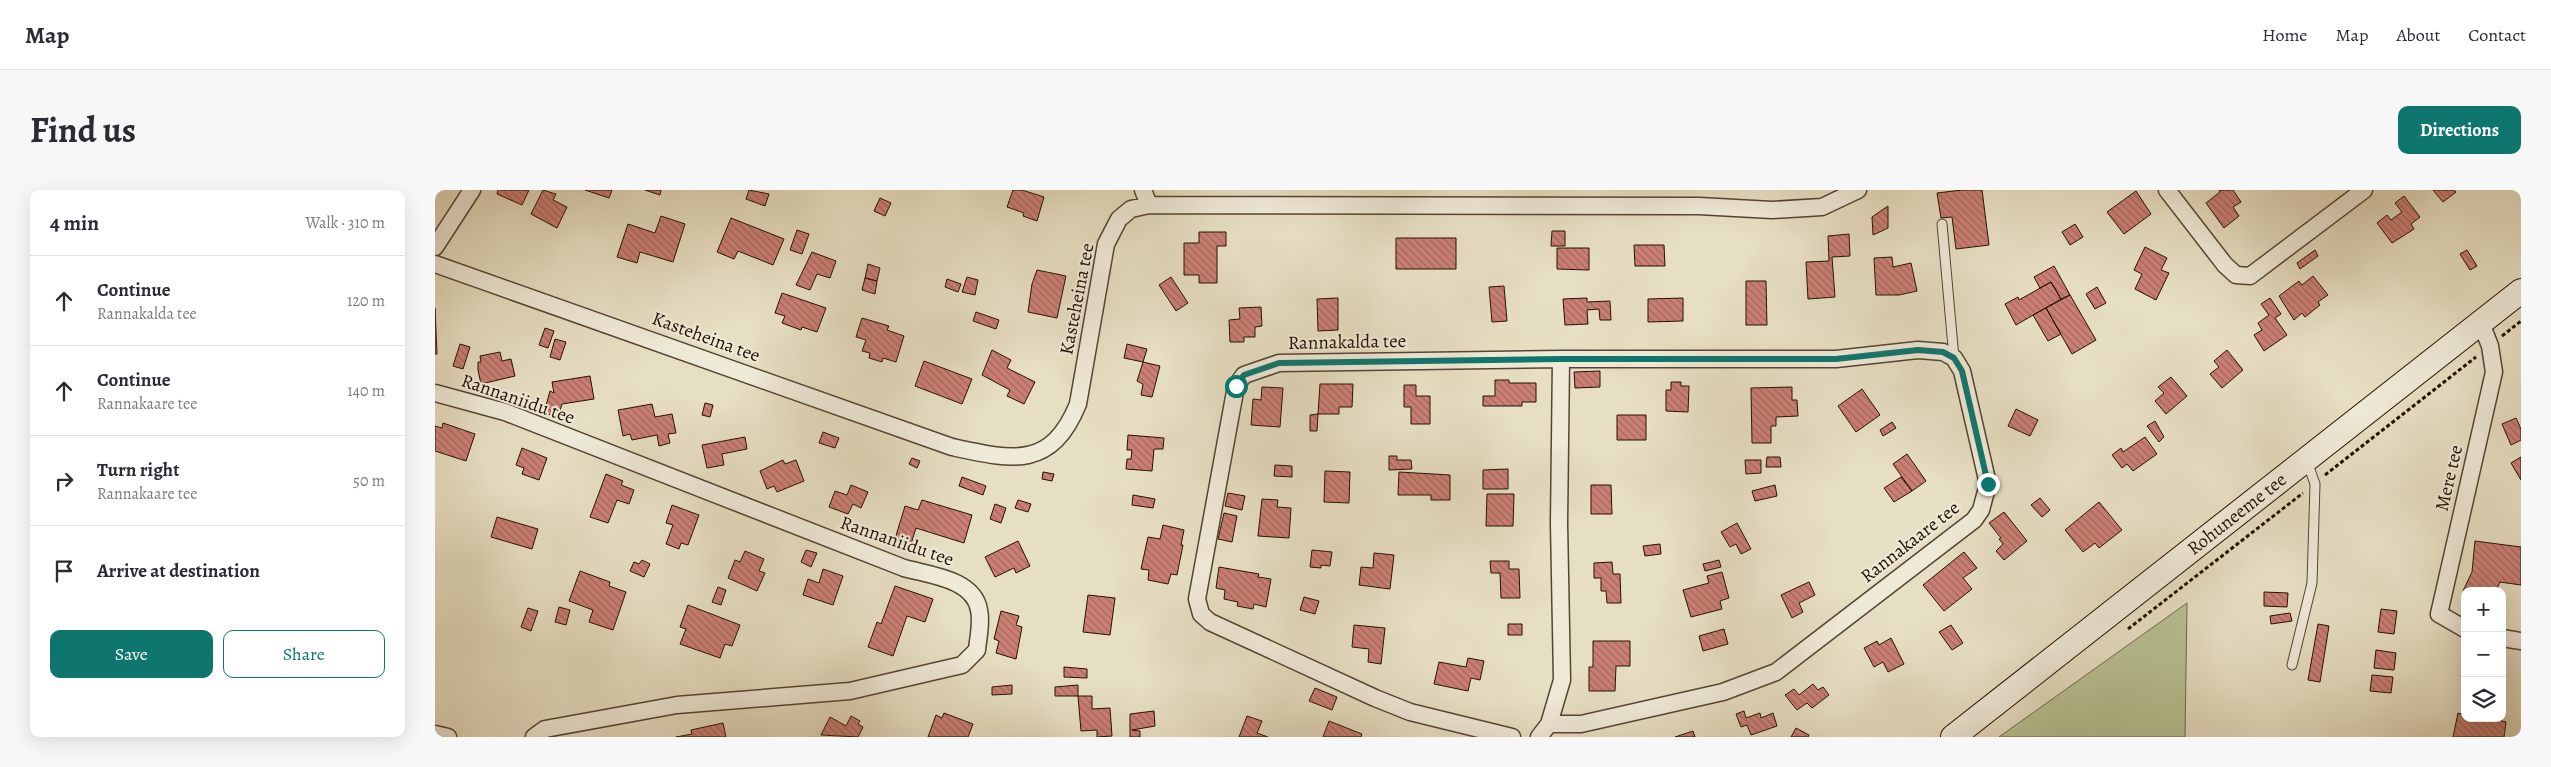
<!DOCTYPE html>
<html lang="en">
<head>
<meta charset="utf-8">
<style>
	:root { --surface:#fff; --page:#f7f7f7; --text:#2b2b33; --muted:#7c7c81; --line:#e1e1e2; --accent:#0f766e }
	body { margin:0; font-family:Alegreya,serif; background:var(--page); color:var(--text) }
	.controls { position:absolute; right:15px; bottom:15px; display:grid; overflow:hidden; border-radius:10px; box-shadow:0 5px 20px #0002 }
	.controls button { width:45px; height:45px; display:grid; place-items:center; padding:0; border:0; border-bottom:1px solid var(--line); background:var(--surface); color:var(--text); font:25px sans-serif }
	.stop { position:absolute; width:15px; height:15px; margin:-11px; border:4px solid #0f766e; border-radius:50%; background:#fff }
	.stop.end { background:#0f766e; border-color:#fff; box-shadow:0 1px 5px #0008 }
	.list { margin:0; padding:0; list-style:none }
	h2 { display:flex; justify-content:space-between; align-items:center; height:65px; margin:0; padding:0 20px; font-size:21px }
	h2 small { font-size:16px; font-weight:400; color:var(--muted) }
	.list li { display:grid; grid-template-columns:32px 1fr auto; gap:15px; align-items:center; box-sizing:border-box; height:90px; padding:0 20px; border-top:1px solid var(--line) }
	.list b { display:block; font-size:19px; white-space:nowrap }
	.list p { margin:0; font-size:16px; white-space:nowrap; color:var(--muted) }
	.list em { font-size:16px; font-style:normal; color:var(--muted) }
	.actions { display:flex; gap:10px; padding:15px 20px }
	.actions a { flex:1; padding:11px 0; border:1px solid var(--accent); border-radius:10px; text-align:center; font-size:18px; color:var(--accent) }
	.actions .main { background:var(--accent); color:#fff }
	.icon { flex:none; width:28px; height:28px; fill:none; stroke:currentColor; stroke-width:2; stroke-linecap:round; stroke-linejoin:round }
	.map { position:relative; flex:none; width:2086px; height:547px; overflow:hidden; border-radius:10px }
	header { display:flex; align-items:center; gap:30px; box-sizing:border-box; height:70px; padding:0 25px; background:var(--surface); border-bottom:1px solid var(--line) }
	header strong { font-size:24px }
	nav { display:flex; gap:28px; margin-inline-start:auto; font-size:18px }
	.intro { display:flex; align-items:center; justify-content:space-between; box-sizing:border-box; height:120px; padding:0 30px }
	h1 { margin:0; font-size:35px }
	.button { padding:12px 22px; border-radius:10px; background:var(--accent); color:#fff; font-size:18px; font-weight:700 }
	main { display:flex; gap:30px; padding:0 30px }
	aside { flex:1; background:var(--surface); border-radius:10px; box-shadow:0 5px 20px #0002 }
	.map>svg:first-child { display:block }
	.grass { fill:#b7c193; stroke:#6e684a }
	.building { fill:url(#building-back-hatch); stroke:#261001 }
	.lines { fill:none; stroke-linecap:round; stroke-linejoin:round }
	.lane-casing { stroke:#564432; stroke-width:11 }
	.street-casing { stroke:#564432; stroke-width:19 }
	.secondary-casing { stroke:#261001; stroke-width:26 }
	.path { stroke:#261001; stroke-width:3; stroke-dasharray:4 2.5; stroke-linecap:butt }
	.lane { stroke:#efead8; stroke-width:9 }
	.street { stroke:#efead8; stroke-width:16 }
	.secondary { stroke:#efead8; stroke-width:24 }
	.route { stroke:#0f766e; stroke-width:6 }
	.labels { text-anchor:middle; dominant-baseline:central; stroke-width:4; stroke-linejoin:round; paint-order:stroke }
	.street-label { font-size:19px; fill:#261001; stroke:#efead8 }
</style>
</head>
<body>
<header>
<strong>Map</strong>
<nav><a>Home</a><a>Map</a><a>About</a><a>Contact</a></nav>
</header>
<div class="intro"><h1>Find us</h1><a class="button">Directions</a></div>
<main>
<aside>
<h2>4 min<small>Walk · 310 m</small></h2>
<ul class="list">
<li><svg class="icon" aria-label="ahead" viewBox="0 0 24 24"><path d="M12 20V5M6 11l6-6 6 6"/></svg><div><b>Continue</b><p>Rannakalda tee</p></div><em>120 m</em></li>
<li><svg class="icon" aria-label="ahead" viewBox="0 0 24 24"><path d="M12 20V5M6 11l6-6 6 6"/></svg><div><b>Continue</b><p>Rannakaare tee</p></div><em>140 m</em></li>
<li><svg class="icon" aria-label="right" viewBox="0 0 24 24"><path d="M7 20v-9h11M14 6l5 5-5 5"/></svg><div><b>Turn right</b><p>Rannakaare tee</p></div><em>50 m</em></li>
<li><svg class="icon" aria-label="arrive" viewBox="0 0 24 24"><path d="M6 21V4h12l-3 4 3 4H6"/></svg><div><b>Arrive at destination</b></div></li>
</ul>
<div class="actions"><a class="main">Save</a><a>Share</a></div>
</aside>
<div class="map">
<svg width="2086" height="547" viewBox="0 0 2086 547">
	<defs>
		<pattern id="building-back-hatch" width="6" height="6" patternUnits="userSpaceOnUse" patternTransform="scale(1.25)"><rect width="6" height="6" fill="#cb8075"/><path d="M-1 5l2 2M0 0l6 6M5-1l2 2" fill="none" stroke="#a5675e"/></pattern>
	</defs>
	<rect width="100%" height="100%" fill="#e7dfc3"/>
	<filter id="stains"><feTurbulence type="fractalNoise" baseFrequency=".004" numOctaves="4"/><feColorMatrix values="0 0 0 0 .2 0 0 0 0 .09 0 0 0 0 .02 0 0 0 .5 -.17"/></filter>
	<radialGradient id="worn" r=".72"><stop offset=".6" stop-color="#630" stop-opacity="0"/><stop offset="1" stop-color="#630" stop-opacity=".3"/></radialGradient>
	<!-- grass -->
	<path class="grass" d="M 1752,413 L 1750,547 L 1564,547 Z"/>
	<!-- building -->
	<path class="building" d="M 63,0 L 94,0 L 87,15 L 62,4 Z
		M 108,0 L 121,4 L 118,10 L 132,17 L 122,38 L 96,24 Z
		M 150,0 L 177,0 L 174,8 Z
		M 210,0 L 226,0 L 225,5 Z
		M 314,0 L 334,4 L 330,16 L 311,9 Z
		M 578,0 L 587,0 L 609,7 L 602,31 L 588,26 L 589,23 L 572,17 Z
		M 1527,0 L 1547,0 L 1554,55 L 1521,59 L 1517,27 L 1506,28 L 1502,3 Z
		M 1784,0 L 1798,0 L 1806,12 L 1798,17 L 1804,26 L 1789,38 L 1771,13 L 1785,2 Z
		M 1998,0 L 2019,0 L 2021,2 L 2008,12 Z
		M 1701,1 L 1716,24 L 1689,44 L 1672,22 Z
		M 1969,6 L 1985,27 L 1976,34 L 1979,39 L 1957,53 L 1942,33 L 1952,25 L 1956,30 L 1967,22 L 1960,13 Z
		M 445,8 L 456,13 L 450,26 L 439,21 Z
		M 1453,16 L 1453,38 L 1438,45 L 1437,27 Z
		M 226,26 L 250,34 L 238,72 L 205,62 L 202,73 L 182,67 L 193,34 L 220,43 Z
		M 296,28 L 349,49 L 338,75 L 303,61 L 299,69 L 282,62 Z
		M 1640,34 L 1648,47 L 1635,55 L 1627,42 Z
		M 362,40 L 374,44 L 367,64 L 355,60 Z
		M 1117,41 L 1130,41 L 1130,56 L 1116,56 Z
		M 764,42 L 791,42 L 791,56 L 782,56 L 782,93 L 764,93 L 764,85 L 749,85 L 749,53 L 764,53 Z
		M 1414,44 L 1415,66 L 1397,67 L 1400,107 L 1373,109 L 1371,72 L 1394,71 L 1393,46 Z
		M 961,48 L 1021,48 L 1021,79 L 961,79 Z
		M 1199,55 L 1229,55 L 1230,76 L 1200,76 Z
		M 1710,57 L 1732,68 L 1726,80 L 1734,83 L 1721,110 L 1700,99 L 1707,84 L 1699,80 Z
		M 1122,58 L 1154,58 L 1154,80 L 1122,79 Z
		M 1880,60 L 1883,66 L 1865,79 L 1862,73 Z
		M 2032,60 L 2042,76 L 2035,80 L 2025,64 Z
		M 377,62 L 401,71 L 395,88 L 382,84 L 375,100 L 361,95 Z
		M 1457,67 L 1458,77 L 1476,73 L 1482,101 L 1464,105 L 1441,105 L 1439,68 Z
		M 433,74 L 445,78 L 442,91 L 430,88 Z
		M 1619,76 L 1635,105 L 1626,109 L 1616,92 L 1605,98 L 1599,87 Z
		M 602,80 L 631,86 L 622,128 L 593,122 L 597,94 Z
		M 1878,86 L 1893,105 L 1883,112 L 1885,115 L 1870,127 L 1867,123 L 1859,130 L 1844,106 L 1864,91 L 1867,95 Z
		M 532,87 L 543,90 L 540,105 L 527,102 Z
		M 736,87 L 753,113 L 741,121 L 724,95 Z
		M 430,88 L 442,91 L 440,104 L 427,100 Z
		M 512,89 L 526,94 L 523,102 L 510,97 Z
		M 1311,91 L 1331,91 L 1332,135 L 1311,135 Z
		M 1616,92 L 1626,109 L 1581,135 L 1570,114 L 1583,107 L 1584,110 Z
		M 1069,96 L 1072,131 L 1057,132 L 1054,97 Z
		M 1662,97 L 1671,113 L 1660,119 L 1651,104 Z
		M 347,103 L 391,118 L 382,142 L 367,137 L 366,140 L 347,133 L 350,126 L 340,123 Z
		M 1635,105 L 1661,150 L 1637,164 L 1611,118 Z
		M 903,108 L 903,140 L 883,141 L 882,109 Z
		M 1152,108 L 1152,112 L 1175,111 L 1176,130 L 1165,130 L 1164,119 L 1152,120 L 1153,134 L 1130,135 L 1128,109 Z
		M 1248,108 L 1248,131 L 1213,132 L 1213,109 Z
		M 1835,108 L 1846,124 L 1840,128 L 1852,145 L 1829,161 L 1819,145 L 1827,140 L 1823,133 L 1834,125 L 1826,114 Z
		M 826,117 L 827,136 L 820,137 L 820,147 L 809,147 L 809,152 L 795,152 L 794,130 L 805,129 L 804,118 Z
		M 0,118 L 2,164 L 0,164 Z
		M 1611,118 L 1626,144 L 1613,151 L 1598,125 Z
		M 541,122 L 564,130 L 561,139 L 538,131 Z
		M 427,128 L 454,136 L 452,140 L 469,146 L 461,172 L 448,168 L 447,172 L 434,168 L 435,163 L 427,161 L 431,150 L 421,147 Z
		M 110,138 L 119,141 L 113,158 L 104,155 Z
		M 120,149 L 131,152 L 125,170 L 115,167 Z
		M 25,154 L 35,157 L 28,179 L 18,176 Z
		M 692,154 L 712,159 L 708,172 L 689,168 Z
		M 557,160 L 576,170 L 572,178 L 600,192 L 589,214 L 572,206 L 575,200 L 547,185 Z
		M 1792,160 L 1808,180 L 1787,198 L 1775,184 L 1784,177 L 1779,171 Z
		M 65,162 L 67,171 L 76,169 L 80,186 L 46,194 L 43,180 L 43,172 L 46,172 L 45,166 Z
		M 489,171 L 537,189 L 527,214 L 480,196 Z
		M 708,172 L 725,176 L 717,207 L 706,205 L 708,194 L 702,191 Z
		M 1165,181 L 1165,197 L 1140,198 L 1139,182 Z
		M 155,186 L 159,209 L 127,214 L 123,227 L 109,223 L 115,201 L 119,203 L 117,192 Z
		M 1736,187 L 1752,206 L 1731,224 L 1720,211 L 1729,203 L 1723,197 Z
		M 1060,190 L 1074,190 L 1074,193 L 1101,193 L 1101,212 L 1087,212 L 1087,216 L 1048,216 L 1048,206 L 1060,206 Z
		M 1236,192 L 1246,192 L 1246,196 L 1254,196 L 1253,222 L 1231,221 L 1231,200 L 1236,200 Z
		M 885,194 L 918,194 L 917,217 L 904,217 L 904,224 L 883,224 Z
		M 969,195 L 981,195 L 981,206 L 995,206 L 995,234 L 976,234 L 976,217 L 969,217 Z
		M 827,197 L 848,198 L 845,237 L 816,235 L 818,209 L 826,210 Z
		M 1357,197 L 1357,210 L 1362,210 L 1363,226 L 1341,227 L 1341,236 L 1336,236 L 1336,253 L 1317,253 L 1316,198 Z
		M 1427,199 L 1445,225 L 1421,242 L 1403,216 Z
		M 270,213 L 278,215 L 275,227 L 267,225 Z
		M 217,214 L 220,227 L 237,224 L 241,243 L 233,244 L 235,253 L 224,256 L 222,245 L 197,250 L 195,244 L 188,246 L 183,220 Z
		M 1581,219 L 1603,230 L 1595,246 L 1573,236 Z
		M 883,224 L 882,241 L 875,241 L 875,225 Z
		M 1182,225 L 1211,225 L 1211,250 L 1182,250 Z
		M 2081,228 L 2086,239 L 2086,250 L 2076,255 L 2067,234 Z
		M 1720,231 L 1729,247 L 1724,252 L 1712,236 Z
		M 1457,232 L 1461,238 L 1448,246 L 1445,240 Z
		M 8,233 L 40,244 L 31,271 L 0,261 L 0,236 L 7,238 Z
		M 388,242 L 404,248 L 400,258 L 384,253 Z
		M 693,245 L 729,248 L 728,259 L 719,259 L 717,281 L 691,279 L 692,269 L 696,269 L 697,260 L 692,260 Z
		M 310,247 L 312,259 L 287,264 L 289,275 L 272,278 L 267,255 Z
		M 1710,247 L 1722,264 L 1698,281 L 1692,274 L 1687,278 L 1677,265 L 1686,258 L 1688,262 Z
		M 87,258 L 112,268 L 104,290 L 87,284 L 89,278 L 81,275 Z
		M 1472,264 L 1491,291 L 1477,301 L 1458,274 Z
		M 954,266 L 962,266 L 962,270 L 976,270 L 977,279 L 954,280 Z
		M 1332,267 L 1345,267 L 1346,277 L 1331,277 Z
		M 2086,267 L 2086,290 L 2076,273 Z
		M 477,268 L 485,271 L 482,278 L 474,274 Z
		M 348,270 L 350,274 L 361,270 L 369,291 L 342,302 L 339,296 L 332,299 L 325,281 Z
		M 1310,270 L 1326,270 L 1326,283 L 1311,284 Z
		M 840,275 L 857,276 L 857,287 L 839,286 Z
		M 1073,279 L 1073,299 L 1048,299 L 1048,280 Z
		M 890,281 L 915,282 L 914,313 L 889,312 Z
		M 608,282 L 619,284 L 617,291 L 607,289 Z
		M 964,282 L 1015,285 L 1015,310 L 996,310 L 996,305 L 963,305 Z
		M 171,284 L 188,291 L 186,295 L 199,300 L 194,314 L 182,310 L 173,333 L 155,327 Z
		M 527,287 L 551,296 L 548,305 L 524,296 Z
		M 1466,287 L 1477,301 L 1459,312 L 1449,298 Z
		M 416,295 L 433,302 L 426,318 L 418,314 L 413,324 L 394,317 L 400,301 L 412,305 Z
		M 1156,295 L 1176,295 L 1177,324 L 1156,324 Z
		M 1340,295 L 1342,306 L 1320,311 L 1317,301 Z
		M 793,303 L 810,306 L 807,320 L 790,316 Z
		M 1052,304 L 1079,304 L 1078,336 L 1051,336 Z
		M 698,305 L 720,309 L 718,318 L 697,315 Z
		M 1605,308 L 1615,320 L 1607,327 L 1596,315 Z
		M 827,309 L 843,310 L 842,317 L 856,318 L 854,348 L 823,346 Z
		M 487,310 L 537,325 L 529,353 L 481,338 L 476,354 L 460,349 L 470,316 L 483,320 Z
		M 583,310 L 596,314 L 593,322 L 580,318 Z
		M 1664,312 L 1687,340 L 1664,358 L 1660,353 L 1648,362 L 1630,340 Z
		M 560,314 L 571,318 L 566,333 L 555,329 Z
		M 237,315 L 264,325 L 253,355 L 246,353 L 244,359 L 231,354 L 238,335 L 231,333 Z
		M 1569,322 L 1592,351 L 1569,370 L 1561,361 L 1568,354 L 1564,349 L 1566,348 L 1554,333 Z
		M 789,323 L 802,326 L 797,352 L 783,349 Z
		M 62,327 L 103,339 L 97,359 L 56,347 Z
		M 1302,333 L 1316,359 L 1306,364 L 1301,354 L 1295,357 L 1286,342 Z
		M 728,335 L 749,340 L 746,355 L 748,355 L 742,385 L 736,384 L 733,394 L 713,390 L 714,380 L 706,379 L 713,347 L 725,349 Z
		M 583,351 L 595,376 L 581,383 L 579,378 L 560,387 L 550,367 Z
		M 2040,351 L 2086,357 L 2086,395 L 2065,392 L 2061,401 L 2028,401 L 2037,382 Z
		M 1225,354 L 1226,364 L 1210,366 L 1208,356 Z
		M 371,360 L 382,363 L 376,377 L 366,372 Z
		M 877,360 L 897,362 L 895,376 L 886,375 L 886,378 L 875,377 Z
		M 310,361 L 329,369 L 324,381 L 330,383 L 322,401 L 293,388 L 300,370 L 305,372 Z
		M 1529,362 L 1542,378 L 1528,388 L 1537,399 L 1509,421 L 1488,395 Z
		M 939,363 L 959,365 L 955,399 L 924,395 L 926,377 L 938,378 Z
		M 207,370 L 215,374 L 209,387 L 195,381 L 199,372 L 204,374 Z
		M 1284,370 L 1286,377 L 1270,381 L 1268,374 Z
		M 1055,371 L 1074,371 L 1074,379 L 1084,379 L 1085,408 L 1066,408 L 1065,383 L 1056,383 Z
		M 1177,372 L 1178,384 L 1185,384 L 1186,413 L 1172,413 L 1171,401 L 1166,401 L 1166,388 L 1159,388 L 1159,373 Z
		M 784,377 L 824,384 L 823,387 L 836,389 L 831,417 L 819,414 L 818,419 L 802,416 L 803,412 L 789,409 L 790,400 L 781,398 Z
		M 388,379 L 408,386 L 398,415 L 368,405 L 373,389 L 384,393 Z
		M 145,381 L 175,392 L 174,396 L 191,402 L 178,440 L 154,432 L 158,420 L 134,411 Z
		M 1287,382 L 1294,408 L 1285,411 L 1287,419 L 1256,427 L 1248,400 L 1274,393 L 1272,386 Z
		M 1374,392 L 1380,405 L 1364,413 L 1368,422 L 1357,428 L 1346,405 Z
		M 460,396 L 498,409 L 490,432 L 472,426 L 458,466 L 433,457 L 442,432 L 446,434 Z
		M 283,397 L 291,400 L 286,415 L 277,412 Z
		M 1829,402 L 1853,403 L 1852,417 L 1829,416 Z
		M 653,405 L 680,408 L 675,445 L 648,442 Z
		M 869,407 L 884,411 L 880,424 L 865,420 Z
		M 253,415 L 305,435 L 297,456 L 290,454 L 285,468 L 245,454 L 251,439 L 245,437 Z
		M 124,417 L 135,420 L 131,435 L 120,432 Z
		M 93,418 L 103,421 L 96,441 L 86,437 Z
		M 1946,419 L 1962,421 L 1959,444 L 1943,442 Z
		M 566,421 L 584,426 L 581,435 L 587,437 L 581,469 L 561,463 L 564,451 L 559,449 Z
		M 1855,423 L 1857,431 L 1836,434 L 1835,426 Z
		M 1073,434 L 1087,434 L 1087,445 L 1073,445 Z
		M 1883,434 L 1894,436 L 1885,492 L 1873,490 Z
		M 919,435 L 950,438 L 946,474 L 933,472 L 934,459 L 917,457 Z
		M 1516,435 L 1528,453 L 1517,460 L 1504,442 Z
		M 1289,439 L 1293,454 L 1268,461 L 1264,446 Z
		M 1456,448 L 1469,474 L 1453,482 L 1448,472 L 1439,477 L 1429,458 L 1442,451 L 1444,455 Z
		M 1158,451 L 1195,451 L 1195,476 L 1181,476 L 1180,501 L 1154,501 L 1154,477 L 1158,477 Z
		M 1941,460 L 1961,463 L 1959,480 L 1939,478 Z
		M 1033,468 L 1049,471 L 1045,490 L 1036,488 L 1033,501 L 999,494 L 1004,472 L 1031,477 Z
		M 629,477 L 652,479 L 652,488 L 629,487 Z
		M 1937,485 L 1958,487 L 1956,503 L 1935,501 Z
		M 1378,494 L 1383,500 L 1388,497 L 1394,505 L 1377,518 L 1372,513 L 1362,520 L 1350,505 L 1359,499 L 1364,505 Z
		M 577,495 L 577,504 L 557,505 L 557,497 Z
		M 643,495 L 643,506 L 620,506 L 620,497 Z
		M 880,498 L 902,507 L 897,520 L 874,511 Z
		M 643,506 L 657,506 L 657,519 L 675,518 L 677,546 L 662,547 L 662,540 L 646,541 Z
		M 719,521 L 720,536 L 697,540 L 705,541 L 705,547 L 695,547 L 695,524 Z
		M 1309,521 L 1311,528 L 1325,523 L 1326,528 L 1338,523 L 1342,536 L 1316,545 L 1312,535 L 1306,537 L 1301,524 Z
		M 509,523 L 538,534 L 533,547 L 493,547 L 501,525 L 507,528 Z
		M 2023,523 L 2030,525 L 2030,528 L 2055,528 L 2071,532 L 2069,547 L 2018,547 Z
		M 416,526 L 425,531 L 423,534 L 428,537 L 423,547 L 386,545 L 395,527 L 411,536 Z
		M 812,526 L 827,531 L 822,543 L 833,547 L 804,547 Z
		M 894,531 L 927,544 L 926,547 L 888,547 Z
		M 288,533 L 291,547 L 241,547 L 257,544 L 256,540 Z
		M 1361,538 L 1374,545 L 1373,547 L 1356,547 Z
		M 1258,541 L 1260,547 L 1240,547 Z"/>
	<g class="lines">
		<defs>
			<path id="lane" d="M 1507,34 L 1519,168
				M 1857,475 L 1877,393 L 1880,294 L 1872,271"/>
			<path id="street" d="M 708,0 L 714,15
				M 1732,0 L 1790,75 L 1801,85 L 1815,86 L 1929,0
				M 0,57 L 37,0
				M 0,74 L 517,257 C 577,270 616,280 643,214 L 671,54 L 684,29 L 696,19 L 714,15 L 1264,16 L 1337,20 L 1387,17 L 1423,0
				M 0,203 L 70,222 L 469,378 C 494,385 539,389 544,420 C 547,433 543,448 542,460 L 527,475 L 415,501 L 242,515 L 110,539 L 99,547
				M 2030,439 L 2004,424 L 2059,182 L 2055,156 L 2046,133
				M 2067,448 L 2086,451
				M 1114,534 L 1146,534 L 1288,502 L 1341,482 L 1539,330 L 1546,320 L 1553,294 L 1527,181 L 1519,168 L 1508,162 L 1483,160 L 1401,169 L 1126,169
				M 0,544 L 13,547
				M 1077,547 L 975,522 L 940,508 L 775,432 L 766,424 L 762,409 L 801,196 L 809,185 L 844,173 L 1126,169 L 1124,333 L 1127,490 L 1114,534 L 1104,547"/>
			<g id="secondary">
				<path id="s1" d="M 1518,547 L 2086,101"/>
			</g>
		</defs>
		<!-- lane casing -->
		<use href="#lane" class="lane-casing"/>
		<!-- street casing -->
		<use href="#street" class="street-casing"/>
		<!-- secondary casing -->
		<use href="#secondary" class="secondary-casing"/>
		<!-- path -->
		<path class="path" d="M 2067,146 L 2086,131
			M 1890,285 L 2041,167
			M 1693,439 L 1868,303"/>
		<!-- lane -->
		<use href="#lane" class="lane"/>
		<!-- street -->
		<use href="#street" class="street"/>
		<!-- secondary -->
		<use href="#secondary" class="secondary"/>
	</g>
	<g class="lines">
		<!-- route -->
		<path class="route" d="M 801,196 L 809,185 L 844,173 L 1126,169 L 1401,169 L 1483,160 L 1508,162 L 1519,168 L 1527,181 L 1553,294"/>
	</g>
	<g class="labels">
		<!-- street labels -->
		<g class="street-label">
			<text transform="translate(642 109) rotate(-79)">Kasteheina tee</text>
			<text transform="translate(271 147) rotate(20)">Kasteheina tee</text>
			<text transform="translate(912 152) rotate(-1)">Rannakalda tee</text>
			<text transform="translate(83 209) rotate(19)">Rannaniidu tee</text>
			<text transform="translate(2014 288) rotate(-77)">Mere tee</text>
			<text stroke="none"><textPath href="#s1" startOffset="361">Rohuneeme tee</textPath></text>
			<text transform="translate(462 351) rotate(19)">Rannaniidu tee</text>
			<text transform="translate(1475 352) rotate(-38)">Rannakaare tee</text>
		</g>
	</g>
	<rect width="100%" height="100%" filter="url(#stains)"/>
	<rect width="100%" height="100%" fill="url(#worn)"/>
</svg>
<div class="controls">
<button>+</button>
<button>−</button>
<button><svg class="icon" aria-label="layers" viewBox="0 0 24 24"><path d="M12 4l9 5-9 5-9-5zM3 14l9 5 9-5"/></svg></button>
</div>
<div class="stop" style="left:801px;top:196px"></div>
<div class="stop end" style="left:1553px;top:294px"></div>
</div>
</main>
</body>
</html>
